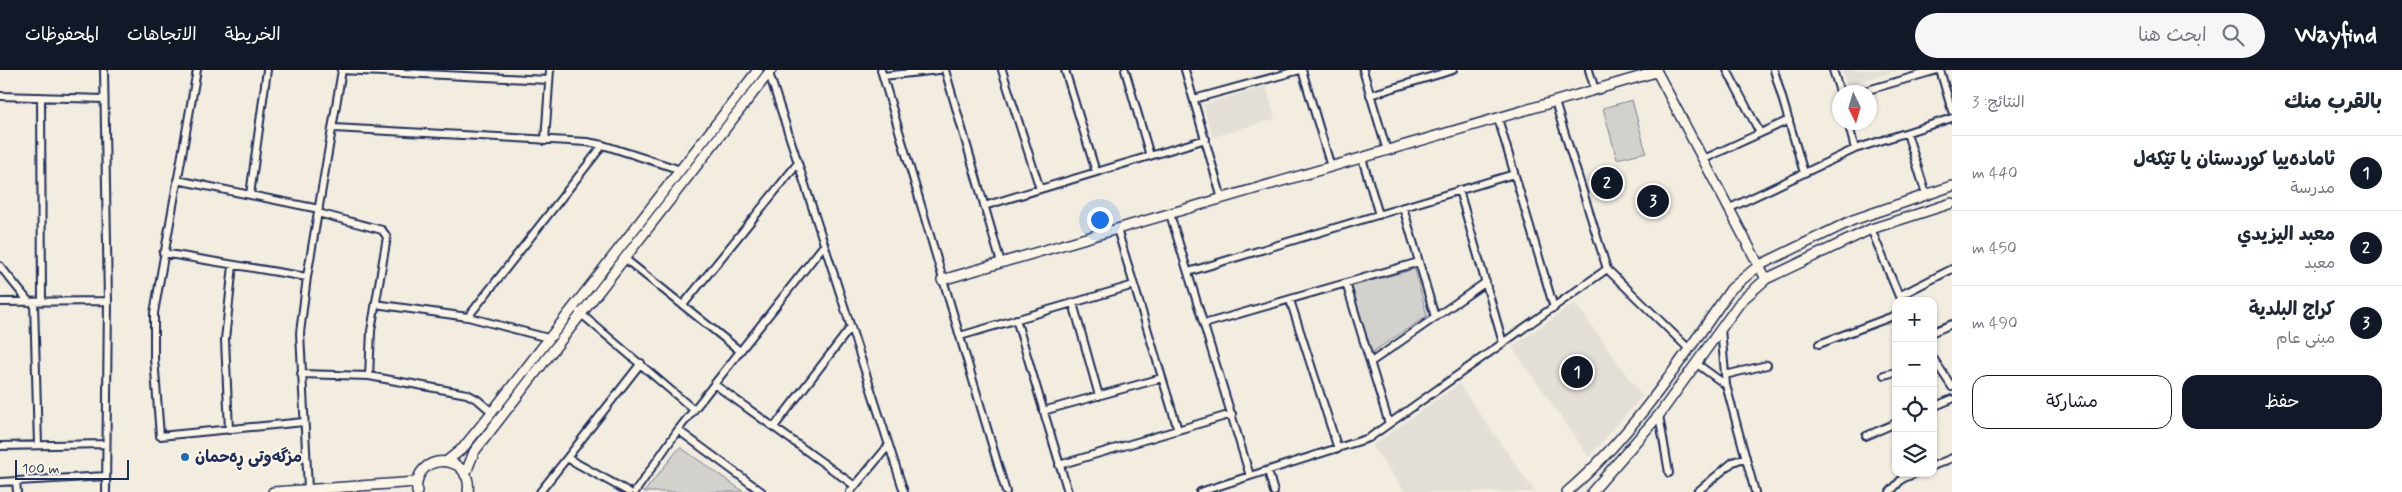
<!DOCTYPE html>
<html lang="ar">
<head>
<meta charset="utf-8">
<style>
	:root { --surface:#fff; --page:#f6f6f7; --text:#1f2937; --muted:#747a83; --line:#e0e1e3; --accent:#111827 }
	body { margin:0; font-family:Mynerve,"Playpen Sans Arabic",sans-serif; background:var(--page); color:var(--text); direction:rtl }
	.controls { position:absolute; right:15px; bottom:15px; display:grid; overflow:hidden; border-radius:10px; box-shadow:0 1px 4px #0004 }
	.controls button { width:45px; height:45px; display:grid; place-items:center; padding:0; border:0; border-bottom:1px solid var(--line); background:var(--surface); color:var(--text); font:25px sans-serif }
	.compass { position:absolute; left:1832px; top:15px; width:45px; height:45px; border-radius:50%; background:var(--surface); box-shadow:0 1px 4px #0004; rotate:175deg }
	.scale { position:absolute; left:15px; bottom:12px; width:114px; box-sizing:border-box; padding-left:5px; border:2px solid #1b2f5e; border-top:0; font-size:14px; line-height:18px; white-space:nowrap; color:#1b2f5e; -webkit-text-stroke:4px #fcf5e5; paint-order:stroke }
	.you { position:absolute; left:1099px; top:149px; width:18px; height:18px; margin:-12px; border:4px solid #fff; border-radius:50%; background:#1a73e8; box-shadow:0 0 0 8px #1a73e833 }
	.badge { display:grid; place-items:center; width:32px; height:32px; border-radius:50%; background:var(--accent); color:#fff; font-size:16px; font-weight:700 }
	.pin { position:absolute; translate:-50% -50%; border:2px solid #fff; box-shadow:0 1px 5px #0006 }
	.list { margin:0; padding:0; list-style:none }
	h2 { display:flex; justify-content:space-between; align-items:center; height:65px; margin:0; padding:0 20px; font-size:21px }
	h2 small { font-size:16px; font-weight:400; color:var(--muted) }
	.list li { display:grid; grid-template-columns:32px 1fr auto; gap:15px; align-items:center; box-sizing:border-box; height:75px; padding:0 20px; border-top:1px solid var(--line) }
	.list b { display:block; font-size:19px; white-space:nowrap }
	.list p { margin:0; font-size:16px; white-space:nowrap; color:var(--muted) }
	.list em { font-size:16px; font-style:normal; color:var(--muted) }
	.actions { display:flex; gap:10px; padding:15px 20px }
	.actions a { flex:1; padding:11px 0; border:1px solid var(--accent); border-radius:15px; text-align:center; font-size:18px; color:var(--accent) }
	.actions .main { background:var(--accent); color:#fff }
	.icon { flex:none; width:28px; height:28px; fill:none; stroke:currentColor; stroke-width:2; stroke-linecap:round; stroke-linejoin:round }
	.map { position:relative; flex:none; width:1952px; height:422px; overflow:hidden; direction:ltr }
	header { display:flex; align-items:center; gap:30px; box-sizing:border-box; height:70px; padding:0 25px; background:var(--accent); color:#fff }
	header strong { font-size:24px }
	nav { display:flex; gap:28px; margin-inline-start:auto; font-size:18px }
	.search { width:350px; height:45px; background:var(--page); display:flex; align-items:center; gap:12px; box-sizing:border-box; padding:0 18px; border-radius:28px; color:var(--muted); font-size:19px }
	main { display:flex }
	aside { flex:1; background:var(--surface) }
	.map>svg:first-child { display:block }
	.built { fill:#e3dfd6 }
	.green { fill:#d3d1cc; stroke:#778095 }
	.lines { fill:none; stroke-linecap:round; stroke-linejoin:round }
	.street-casing { stroke:#1b2f5e; stroke-width:10 }
	.secondary-casing { stroke:#1b2f5e; stroke-width:12 }
	.street { stroke:#fcf5e5; stroke-width:6 }
	.secondary { stroke:#fcf5e5; stroke-width:9 }
	.poi-dot { fill:#1f6fb2; stroke:#fcf5e5; stroke-width:2 }
	.labels { text-anchor:middle; dominant-baseline:central; stroke-width:4.5; stroke-linejoin:round; paint-order:stroke }
	.poi-label { font-size:16px; font-weight:bold; fill:#1b2f5e; stroke:#fcf5e5; text-anchor:start }
</style>
</head>
<body>
<header>
<strong>Wayfind</strong>
<div class="search"><svg class="icon" aria-label="search" viewBox="0 0 24 24"><circle cx="10" cy="10" r="6"/><path d="M15 15l6 6"/></svg>ابحث هنا</div>
<nav><a>الخريطة</a><a>الاتجاهات</a><a>المحفوظات</a></nav>
</header>
<main>
<aside>
<h2>بالقرب منك<small>النتائج: 3</small></h2>
<ul class="list">
<li><span class="badge">1</span><div><b>ئامادەییا کوردستان یا تێکەل</b><p>مدرسة</p></div><em>440 m</em></li>
<li><span class="badge">2</span><div><b>معبد اليزيدي</b><p>معبد</p></div><em>450 m</em></li>
<li><span class="badge">3</span><div><b>كراج البلدية</b><p>مبنى عام</p></div><em>490 m</em></li>
</ul>
<div class="actions"><a class="main">حفظ</a><a>مشاركة</a></div>
</aside>
<div class="map">
<svg width="1952" height="422" viewBox="0 0 1952 422">
	<rect width="100%" height="100%" fill="#f3ede0"/>
	<filter id="ink" filterUnits="userSpaceOnUse"><feTurbulence type="fractalNoise" baseFrequency=".02" numOctaves="2"/><feDisplacementMap in="SourceGraphic" scale="10" xChannelSelector="R" yChannelSelector="G"/><feConvolveMatrix kernelMatrix="1 2 1 2 8 2 1 2 1" color-interpolation-filters="sRGB"/></filter>
	<g filter="url(#ink)">
		<!-- built -->
		<path class="built" d="M 1842,0 L 1899,0 L 1847,15 Z
			M 1266,16 L 1275,49 L 1213,67 L 1203,35 Z
			M 1575,233 L 1642,326 L 1589,387 L 1512,277 Z
			M 1459,314 L 1535,422 L 1405,422 L 1372,376 Z"/>
		<!-- green -->
		<path class="green" d="M 1632,30 L 1646,82 L 1617,89 L 1603,38 Z
			M 1415,199 L 1427,246 L 1371,283 L 1352,216 Z
			M 680,377 L 744,422 L 644,422 Z"/>
		<g class="lines">
			<defs>
				<path id="street" d="M 104,0 L 108,231 L 106,422
					M 197,0 L 154,243 L 154,288 L 160,366 L 304,352
					M 341,0 L 549,10
					M 881,0 L 1006,422
					M 945,0 L 1001,193
					M 1002,0 L 1040,119
					M 1065,0 L 1096,102
					M 1125,0 L 1150,86
					M 1185,0 L 1222,129
					M 1302,0 L 1331,97
					M 1363,0 L 1387,81
					M 1589,0 L 1595,20
					M 1727,0 L 1760,63
					M 1774,0 L 1804,103
					M 1833,0 L 1840,22
					M 1940,0 L 1952,41
					M 769,3 L 904,422
					M 883,6 L 939,0
					M 1861,22 L 1937,0
					M 1370,25 L 1453,0
					M 0,26 L 104,29
					M 41,27 L 42,232
					M 1194,29 L 1300,0
					M 1555,32 L 1607,199 L 1689,279
					M 1498,48 L 1554,238
					M 1848,52 L 1855,79
					M 334,58 L 587,72 L 603,75 L 681,100
					M 1907,63 L 1926,124
					M 545,71 L 550,0
					M 1362,88 L 1379,145
					M 1704,89 L 1789,50
					M 177,110 L 319,139
					M 1459,120 L 1503,273
					M 250,125 L 267,0
					M 984,136 L 1206,69
					M 1403,137 L 1435,247
					M 1728,139 L 1855,79 L 1952,48
					M 318,143 L 382,160 L 387,167 L 371,261 L 369,306
					M 1170,144 L 1250,406
					M 1117,159 L 1178,360
					M 1871,159 L 1901,231
					M 163,183 L 307,207
					M 624,188 L 740,281
					M 0,196 L 29,232
					M 1188,202 L 1514,104
					M 1346,213 L 1389,354
					M 1899,226 L 1952,199
					M 1290,230 L 1338,379
					M 0,232 L 108,231
					M 34,232 L 38,375
					M 1073,233 L 1099,326
					M 375,234 L 468,247 L 548,268
					M 683,235 L 798,93
					M 579,242 L 694,340
					M 468,247 L 603,75
					M 1016,249 L 1068,422
					M 1204,254 L 1419,192
					M 1721,259 L 1726,315 L 1755,422
					M 1933,262 L 1952,254
					M 960,266 L 1134,215
					M 1819,274 L 1896,245
					M 1933,288 L 1952,317
					M 1371,292 L 1486,212
					M 1697,294 L 1726,315
					M 301,304 L 369,306 L 467,324 L 478,330 L 492,342
					M 1725,305 L 1767,295
					M 1884,305 L 1896,302
					M 714,314 L 855,416
					M 1933,337 L 1952,329
					M 1043,341 L 1162,308
					M 1659,345 L 1669,403
					M 774,357 L 851,257
					M 229,360 L 225,270 L 233,195
					M 678,360 L 762,422
					M 1866,366 L 1896,353
					M 0,376 L 106,374
					M 567,388 L 641,293
					M 1059,395 L 1232,344
					M 1933,396 L 1952,388
					M 1268,401 L 1274,422
					M 16,411 L 17,422
					M 0,412 L 106,406
					M 308,419 L 300,263 L 307,207 L 342,0
					M 540,422 L 567,388 L 629,422
					M 635,422 L 678,360 L 824,175
					M 850,422 L 889,375
					M 1200,422 L 1369,368 L 1607,199
					M 1697,422 L 1733,392 L 1746,387
					M 1890,422 L 1902,409 L 1916,403"/>
				<path id="secondary" d="M 1656,0 L 1766,209
					M 942,210 L 1656,2
					M 447,391 L 463,378 L 492,342 L 758,0
					M 465,405 L 474,382 L 771,0
					M 273,422 L 417,412
					M 417,422 C 412,381 474,382 468,422
					M 1567,422 C 1633,365 1681,290 1731,219 L 1758,196 L 1853,150 L 1952,116
					M 1592,422 L 1659,345 L 1741,231 L 1766,209 L 1871,159 L 1952,133"/>
			</defs>
			<!-- street casing -->
			<use href="#street" class="street-casing"/>
			<!-- secondary casing -->
			<use href="#secondary" class="secondary-casing"/>
			<!-- street -->
			<use href="#street" class="street"/>
			<!-- secondary -->
			<use href="#secondary" class="secondary"/>
		</g>
	</g>
	<!-- markers -->
	<circle class="poi-dot" cx="185" cy="387" r="5"/>
	<g class="labels">
		<!-- poi labels -->
		<g class="poi-label">
			<text x="195" y="387">مزگه‌وتی ڕه‌حمان</text>
		</g>
	</g>
</svg>
<div class="controls">
<button>+</button>
<button>−</button>
<button><svg class="icon" aria-label="locate" viewBox="0 0 24 24"><circle cx="12" cy="12" r="6"/><path d="M12 2v4M12 18v4M2 12h4M18 12h4"/></svg></button>
<button><svg class="icon" aria-label="layers" viewBox="0 0 24 24"><path d="M12 4l9 5-9 5-9-5zM3 14l9 5 9-5"/></svg></button>
</div>
<svg class="compass" viewBox="-18 -18 36 36"><path d="M0-13l5 13h-10z" fill="#e53935"/><path d="M0 13l5-13h-10z" fill="#747a83"/></svg>
<div class="scale">100 m</div>
<div class="you"></div>
<div class="pin badge" style="left:1577px;top:302px">1</div>
<div class="pin badge" style="left:1607px;top:113px">2</div>
<div class="pin badge" style="left:1653px;top:131px">3</div>
</div>
</main>
</body>
</html>
